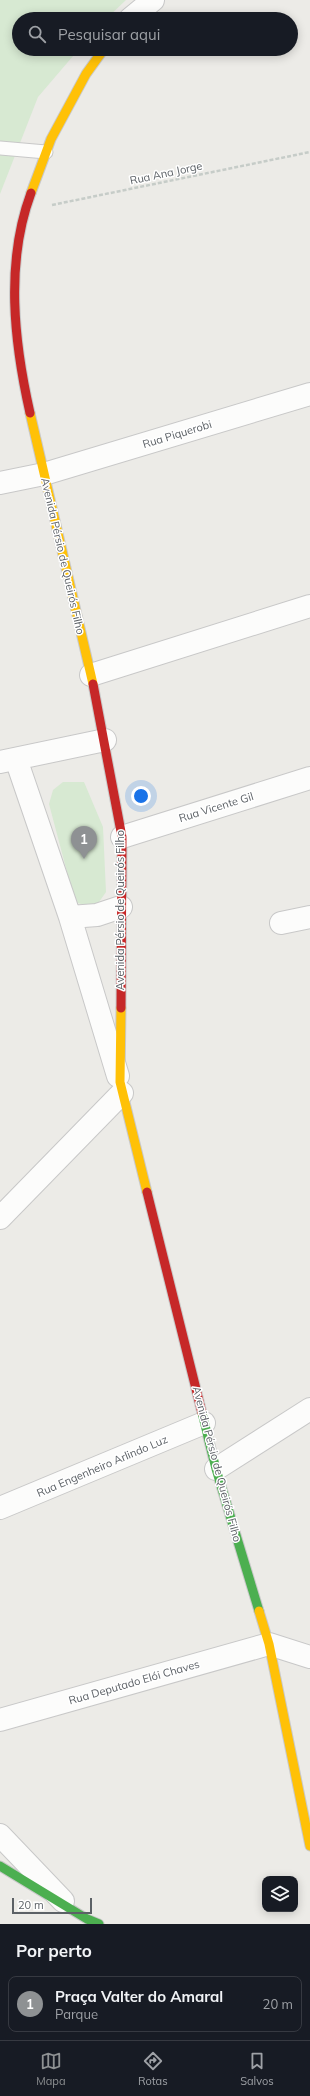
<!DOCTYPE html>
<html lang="pt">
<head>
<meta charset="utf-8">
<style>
	:root { --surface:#171b24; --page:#242831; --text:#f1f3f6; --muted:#9ea1a6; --line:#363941; --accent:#8e9193 }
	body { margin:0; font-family:Mulish,sans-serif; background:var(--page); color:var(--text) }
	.controls { position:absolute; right:12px; bottom:12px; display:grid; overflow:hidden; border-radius:8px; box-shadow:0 2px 10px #0003 }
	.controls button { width:36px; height:36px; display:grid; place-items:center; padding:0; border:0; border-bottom:1px solid var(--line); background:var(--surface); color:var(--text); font:20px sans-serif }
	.scale { position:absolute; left:12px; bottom:10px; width:80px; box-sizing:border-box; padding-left:4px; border:2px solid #5c6166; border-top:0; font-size:11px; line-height:14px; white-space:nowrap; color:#5c6166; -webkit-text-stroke:3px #fff; paint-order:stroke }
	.you { position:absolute; left:141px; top:796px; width:14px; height:14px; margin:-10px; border:3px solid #fff; border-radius:50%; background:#1a73e8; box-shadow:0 0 0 6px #1a73e833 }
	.badge { display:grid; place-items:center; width:26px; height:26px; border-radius:50%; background:var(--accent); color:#fff; font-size:13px; font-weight:700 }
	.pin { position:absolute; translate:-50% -33px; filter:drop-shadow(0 1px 2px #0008) }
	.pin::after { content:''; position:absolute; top:21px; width:14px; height:12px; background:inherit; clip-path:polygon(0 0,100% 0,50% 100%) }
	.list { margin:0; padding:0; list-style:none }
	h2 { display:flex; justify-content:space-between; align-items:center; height:52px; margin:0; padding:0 16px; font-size:17px }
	h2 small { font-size:13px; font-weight:400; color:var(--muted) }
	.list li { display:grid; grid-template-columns:26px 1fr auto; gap:12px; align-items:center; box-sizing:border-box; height:56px; margin:0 8px 8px; padding:0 8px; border:1px solid var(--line); border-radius:8px }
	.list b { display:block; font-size:15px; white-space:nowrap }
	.list p { margin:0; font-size:13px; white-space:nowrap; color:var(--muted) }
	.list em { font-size:13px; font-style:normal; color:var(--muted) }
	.icon { flex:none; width:22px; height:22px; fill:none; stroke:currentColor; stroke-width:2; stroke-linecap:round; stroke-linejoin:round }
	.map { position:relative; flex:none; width:310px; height:1924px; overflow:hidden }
	.search { position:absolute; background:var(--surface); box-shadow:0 2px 10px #0003; left:12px; right:12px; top:12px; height:44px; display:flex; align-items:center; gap:10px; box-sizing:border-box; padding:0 14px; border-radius:22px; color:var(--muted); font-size:15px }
	.sheet { height:116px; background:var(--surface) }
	nav { display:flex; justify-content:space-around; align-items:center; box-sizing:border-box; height:56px; border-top:1px solid var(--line); background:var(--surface); font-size:11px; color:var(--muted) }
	nav a { display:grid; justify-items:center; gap:2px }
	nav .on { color:var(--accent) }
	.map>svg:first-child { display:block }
	.green { fill:#d7e9d2 }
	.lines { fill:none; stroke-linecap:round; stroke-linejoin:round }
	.lane-casing { stroke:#c8c8c8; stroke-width:15 }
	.street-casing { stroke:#c8c8c8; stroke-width:24 }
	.fast-casing { stroke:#c9c9c9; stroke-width:11 }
	.slow-casing { stroke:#c9c9c9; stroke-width:11 }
	.jam-casing { stroke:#c9c9c9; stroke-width:11 }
	.path { stroke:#c6ccc8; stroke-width:2.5; stroke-dasharray:4 2; stroke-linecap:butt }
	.lane { stroke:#fcfcfb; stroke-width:13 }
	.street { stroke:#fcfcfb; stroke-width:22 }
	.fast { stroke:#4caf50; stroke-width:9 }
	.slow { stroke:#ffc107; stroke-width:9 }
	.jam { stroke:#c62828; stroke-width:9 }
	.labels { text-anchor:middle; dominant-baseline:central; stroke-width:3; stroke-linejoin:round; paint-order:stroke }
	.street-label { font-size:11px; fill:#5c6166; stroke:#fff }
</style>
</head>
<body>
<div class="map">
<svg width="310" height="1924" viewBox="0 0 310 1924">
	<rect width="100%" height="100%" fill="#ecebe7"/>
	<!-- green -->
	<path class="green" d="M 0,0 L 126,0 L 106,19 L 19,19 L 19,49 L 79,49 L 38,97 L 0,194 Z
		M 63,782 L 84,782 L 103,827 L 106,892 L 99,902 L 87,906 L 75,902 L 49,804 L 53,790 Z"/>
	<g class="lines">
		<defs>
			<path id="lane" d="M 0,148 L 46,152"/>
			<path id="street" d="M 130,19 L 153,0
				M 0,483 L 44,474 L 310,394
				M 91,675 L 310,606
				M 16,759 L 70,917 L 118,1076
				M 0,762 L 105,740
				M 122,837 L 310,778
				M 70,917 L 97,915 L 121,907
				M 281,923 L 310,917
				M 0,1218 L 122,1093
				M 216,1469 L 310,1409
				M 0,1508 L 204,1423
				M 0,1720 L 269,1644 L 310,1657
				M 0,1835 L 63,1901"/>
			<path id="fast" d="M 202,1413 L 216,1469 L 259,1611
				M 0,1866 L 87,1919 L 99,1924"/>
			<path id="slow" d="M 31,193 L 51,139 L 86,74 L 104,49
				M 30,413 L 93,684
				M 121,1008 L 120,1082 L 147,1192
				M 259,1611 L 269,1644 L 310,1846"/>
			<path id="jam" d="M 30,413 C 14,342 5,263 31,193
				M 93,684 L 122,837 L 121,1008
				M 147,1192 L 202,1413"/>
		</defs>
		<!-- lane casing -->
		<use href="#lane" class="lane-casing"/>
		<!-- street casing -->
		<use href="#street" class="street-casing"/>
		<!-- fast casing -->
		<use href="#fast" class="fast-casing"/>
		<!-- slow casing -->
		<use href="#slow" class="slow-casing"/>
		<!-- jam casing -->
		<use href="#jam" class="jam-casing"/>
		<!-- path -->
		<path class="path" d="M 52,205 L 310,152"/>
		<!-- lane -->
		<use href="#lane" class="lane"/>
		<!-- street -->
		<use href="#street" class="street"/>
		<!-- fast -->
		<use href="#fast" class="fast"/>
		<!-- slow -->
		<use href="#slow" class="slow"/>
		<!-- jam -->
		<use href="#jam" class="jam"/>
	</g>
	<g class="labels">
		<!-- street labels -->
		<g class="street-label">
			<text transform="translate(166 173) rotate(-12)">Rua Ana Jorge</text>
			<text transform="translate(177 434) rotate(-17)">Rua Piquerobi</text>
			<text transform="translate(63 556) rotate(77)">Avenida Pérsio de Queirós Filho</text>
			<text transform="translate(216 807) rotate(-17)">Rua Vicente Gil</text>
			<text transform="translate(120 910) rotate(-90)">Avenida Pérsio de Queirós Filho</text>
			<text transform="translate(217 1464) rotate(75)">Avenida Pérsio de Queirós Filho</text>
			<text transform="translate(102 1466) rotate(-23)">Rua Engenheiro Arlindo Luz</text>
			<text transform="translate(134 1682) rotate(-16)">Rua Deputado Elói Chaves</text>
		</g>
	</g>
</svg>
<div class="controls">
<button><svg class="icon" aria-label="layers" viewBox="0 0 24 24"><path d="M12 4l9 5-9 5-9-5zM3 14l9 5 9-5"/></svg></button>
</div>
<div class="scale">20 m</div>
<div class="you"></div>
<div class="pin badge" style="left:84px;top:859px">1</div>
<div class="search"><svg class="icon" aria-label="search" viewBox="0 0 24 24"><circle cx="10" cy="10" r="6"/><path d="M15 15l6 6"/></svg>Pesquisar aqui</div>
</div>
<section class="sheet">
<h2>Por perto<small></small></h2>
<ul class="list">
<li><span class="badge">1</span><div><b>Praça Valter do Amaral</b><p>Parque</p></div><em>20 m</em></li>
</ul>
</section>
<nav>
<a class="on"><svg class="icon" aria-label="map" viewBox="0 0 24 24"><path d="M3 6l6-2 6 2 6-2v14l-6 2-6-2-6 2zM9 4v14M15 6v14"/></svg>Mapa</a>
<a><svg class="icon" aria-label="directions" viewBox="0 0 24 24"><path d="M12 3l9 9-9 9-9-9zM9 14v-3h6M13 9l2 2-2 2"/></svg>Rotas</a>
<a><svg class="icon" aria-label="saved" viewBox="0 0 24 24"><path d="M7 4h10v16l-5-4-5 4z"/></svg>Salvos</a>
</nav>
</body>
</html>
